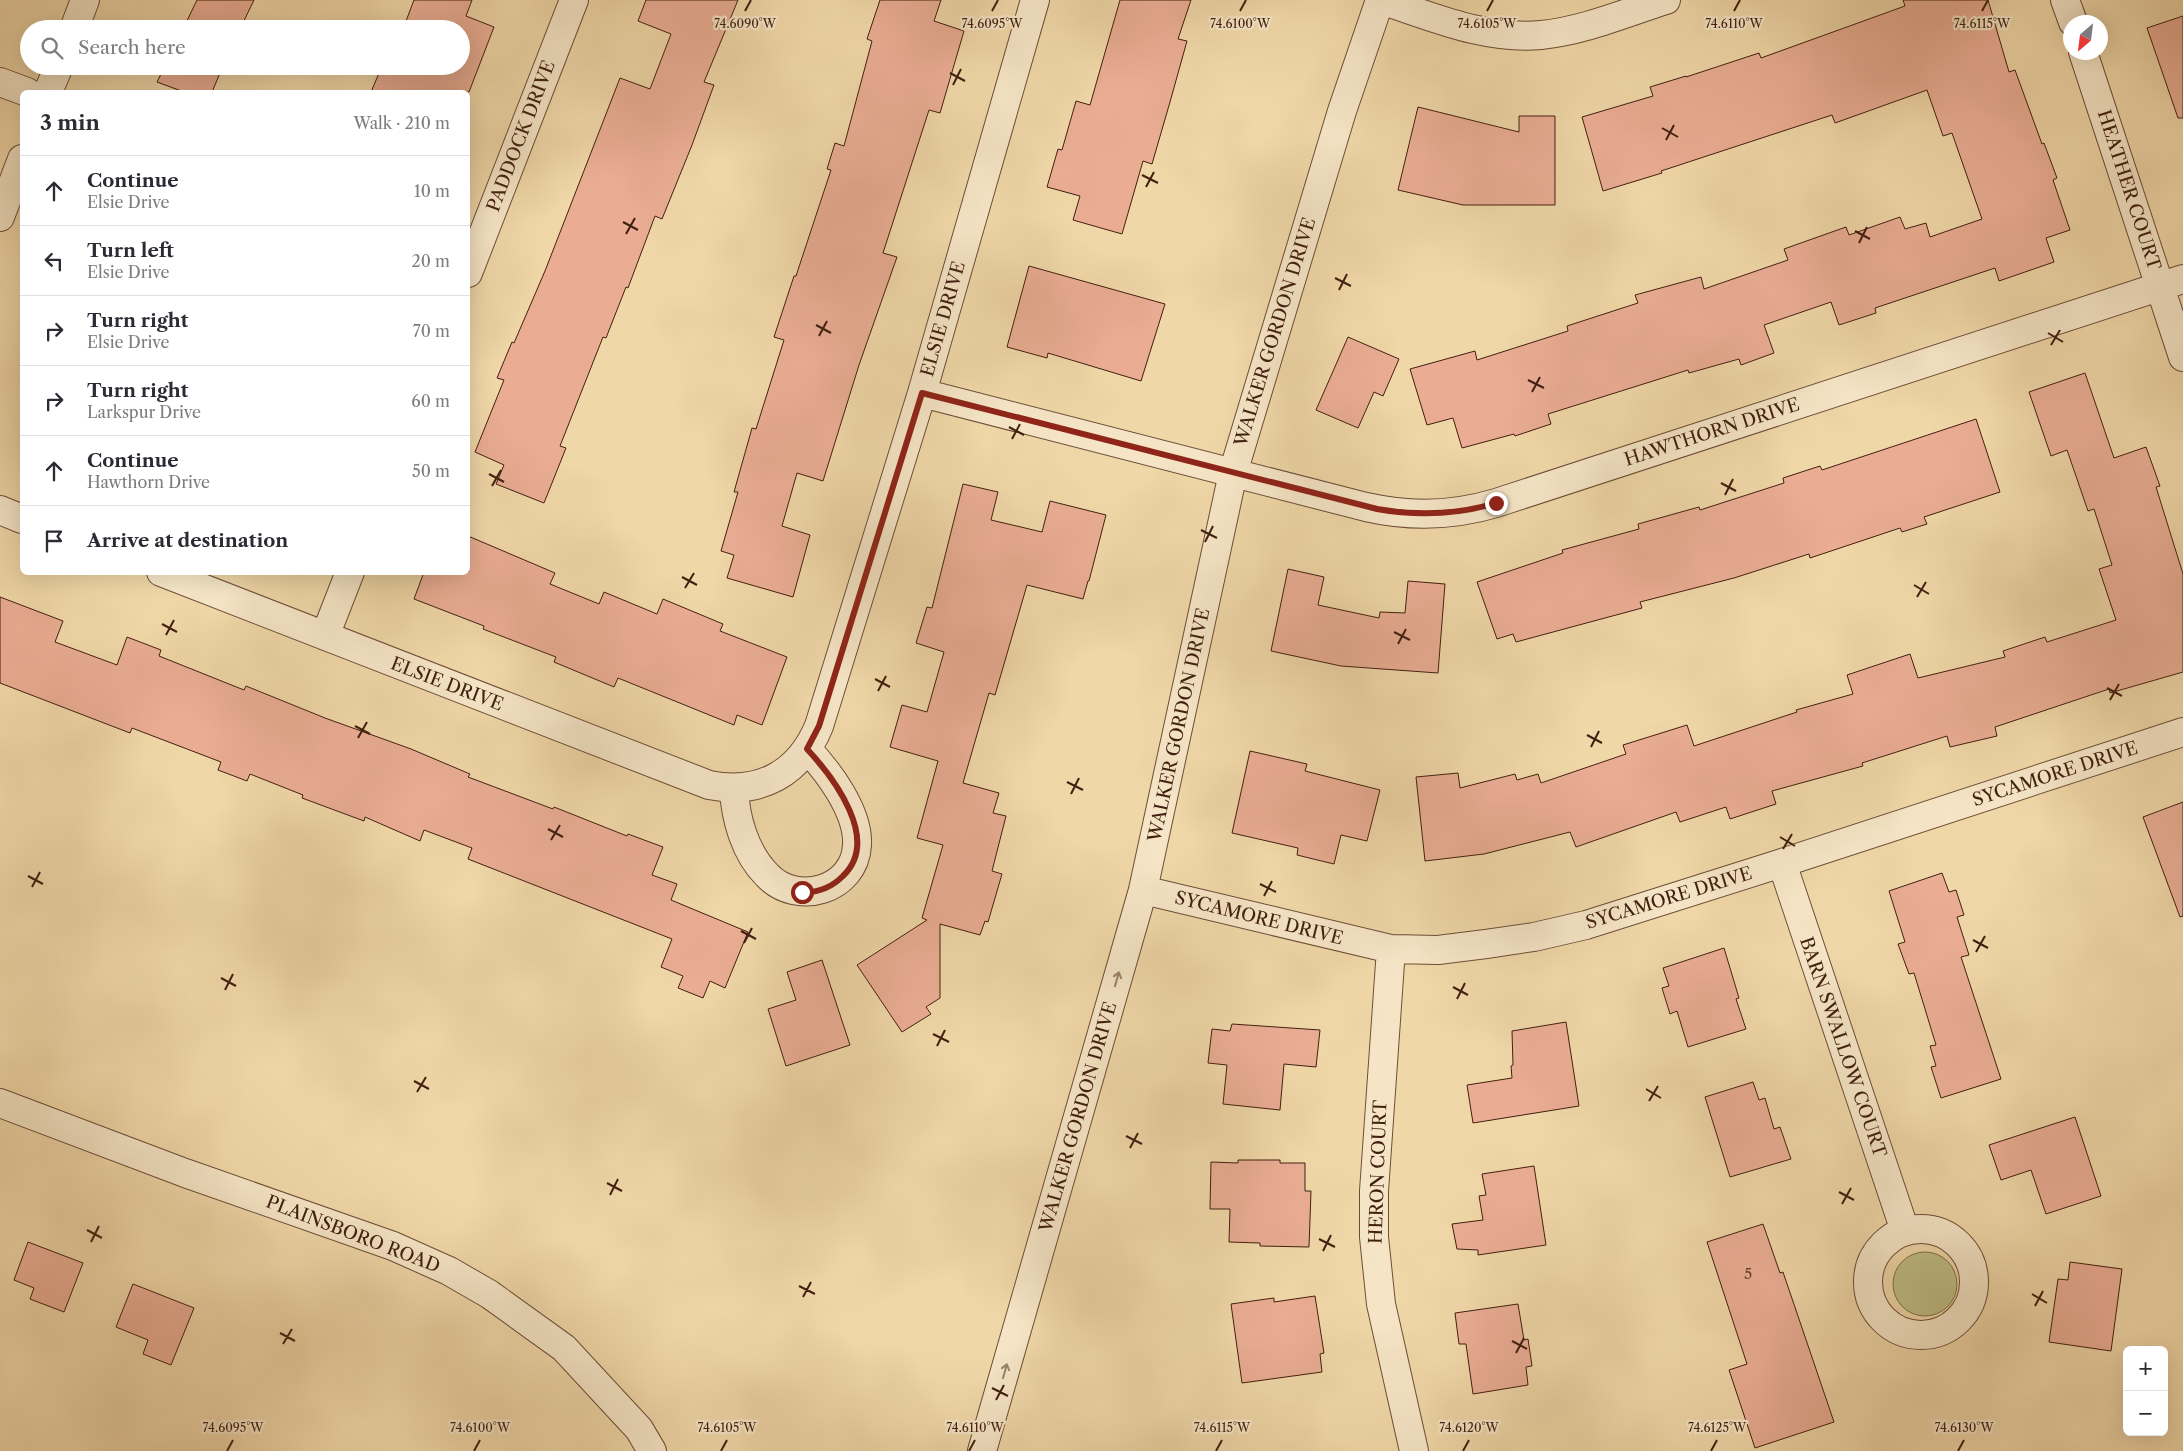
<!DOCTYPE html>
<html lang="en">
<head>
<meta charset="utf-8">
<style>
	:root { --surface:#fff; --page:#f2f2f3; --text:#2b2b33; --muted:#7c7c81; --line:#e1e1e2 }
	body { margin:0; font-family:"Libre Caslon Text",serif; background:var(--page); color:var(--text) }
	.controls { position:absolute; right:15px; bottom:15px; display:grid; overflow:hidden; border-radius:8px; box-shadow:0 5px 20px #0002 }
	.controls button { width:45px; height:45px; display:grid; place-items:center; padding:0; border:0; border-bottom:1px solid var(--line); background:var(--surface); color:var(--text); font:25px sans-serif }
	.compass { position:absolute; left:2063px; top:15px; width:45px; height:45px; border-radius:50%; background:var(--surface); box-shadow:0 5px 20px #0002; rotate:208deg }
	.stop { position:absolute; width:15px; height:15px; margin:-11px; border:4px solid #8f2418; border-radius:50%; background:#fff }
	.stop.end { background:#8f2418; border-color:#fff; box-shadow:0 1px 5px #0008 }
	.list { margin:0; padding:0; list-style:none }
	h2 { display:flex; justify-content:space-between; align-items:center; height:65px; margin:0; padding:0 20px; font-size:21px }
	h2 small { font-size:16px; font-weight:400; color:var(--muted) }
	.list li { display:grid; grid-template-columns:32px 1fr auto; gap:15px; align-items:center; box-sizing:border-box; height:70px; padding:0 20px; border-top:1px solid var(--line) }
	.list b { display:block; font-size:19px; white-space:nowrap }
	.list p { margin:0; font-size:16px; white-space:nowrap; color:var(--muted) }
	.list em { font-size:16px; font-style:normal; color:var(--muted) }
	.icon { flex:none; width:28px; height:28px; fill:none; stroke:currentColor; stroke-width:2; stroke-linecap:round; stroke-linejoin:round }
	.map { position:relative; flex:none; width:2183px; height:1451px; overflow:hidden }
	.search { position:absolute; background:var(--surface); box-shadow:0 5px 20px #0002; left:20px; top:20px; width:450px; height:55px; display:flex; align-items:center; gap:12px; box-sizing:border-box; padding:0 18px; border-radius:28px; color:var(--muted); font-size:19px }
	.panel { position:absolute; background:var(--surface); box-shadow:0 5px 20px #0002; left:20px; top:90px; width:450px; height:485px; border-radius:8px }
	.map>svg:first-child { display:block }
	.green { fill:#bfbd84; stroke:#806e4a }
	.building { fill:#eaad94; stroke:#411f10 }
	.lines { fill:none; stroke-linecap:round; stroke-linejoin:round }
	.minor-casing { stroke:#6d4d36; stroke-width:30 }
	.tertiary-casing { stroke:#6d4d36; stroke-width:30 }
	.minor { stroke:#f5e5c6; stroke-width:28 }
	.tertiary { stroke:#f5e5c6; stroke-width:28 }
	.oneway { stroke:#9b826b }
	.route { stroke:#8f2418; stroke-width:6 }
	.ticks { fill:none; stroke:#411f10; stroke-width:2 }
	.labels { text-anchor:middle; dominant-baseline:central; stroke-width:4.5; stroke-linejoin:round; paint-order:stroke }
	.number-label { font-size:15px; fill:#6b4231 }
	.street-label { font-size:18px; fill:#411f10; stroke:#f5e5c6 }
	.ticks-label { font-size:12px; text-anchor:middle; fill:#411f10; stroke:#f5e5c6; stroke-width:4.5; stroke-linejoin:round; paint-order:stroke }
</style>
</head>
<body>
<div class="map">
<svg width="2183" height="1451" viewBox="0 0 2183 1451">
	<rect width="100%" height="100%" fill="#f0d7a8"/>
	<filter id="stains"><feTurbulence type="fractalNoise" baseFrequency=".004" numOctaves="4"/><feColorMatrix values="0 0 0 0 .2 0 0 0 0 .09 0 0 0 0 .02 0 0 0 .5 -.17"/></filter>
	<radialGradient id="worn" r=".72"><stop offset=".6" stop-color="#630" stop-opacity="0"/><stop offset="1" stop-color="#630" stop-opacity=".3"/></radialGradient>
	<!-- green -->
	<path class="green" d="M1893 1284a32 32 0 1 1 64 0a32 32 0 1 1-64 0Z"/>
	<!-- building -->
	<path class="building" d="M 197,0 L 254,0 L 240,29 L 183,29 Z
		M 414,0 L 472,0 L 466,16 L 494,27 L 469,92 L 371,92 L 382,66 L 461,66 L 461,29 L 403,29 Z
		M 646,0 L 738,0 L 704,82 L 714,85 L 692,145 L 662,219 L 655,216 L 628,288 L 626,287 L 606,338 L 603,337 L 560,446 L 566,448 L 544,503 L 496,484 L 504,465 L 475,452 L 504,380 L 497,378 L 512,342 L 514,343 L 545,271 L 620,78 L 650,89 L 671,34 L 638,21 Z
		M 880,0 L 941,0 L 934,21 L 964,31 L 940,113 L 929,110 L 883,253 L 897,257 L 859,365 L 823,481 L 797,473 L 782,526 L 810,535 L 793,597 L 727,578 L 734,555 L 721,551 L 738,492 L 734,492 L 752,428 L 756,429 L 784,340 L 774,337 L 794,276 L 796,276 L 831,170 L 827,169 L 835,143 L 844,146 L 872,41 L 867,39 Z
		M 1120,0 L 1191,0 L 1178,39 L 1187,41 L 1170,102 L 1152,164 L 1143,161 L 1122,234 L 1073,220 L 1080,196 L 1047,187 L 1058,149 L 1062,150 L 1076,101 L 1090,105 Z
		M 1903,0 L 1988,0 L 2009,72 L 2015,70 L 2042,144 L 2044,143 L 2057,178 L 2053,180 L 2070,230 L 2046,238 L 2054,262 L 1999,281 L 1995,268 L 1875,308 L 1876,313 L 1839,325 L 1831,302 L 1764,325 L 1774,353 L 1741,365 L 1739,359 L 1689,373 L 1688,370 L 1548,414 L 1551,424 L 1515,436 L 1514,434 L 1462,448 L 1453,418 L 1427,425 L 1410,369 L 1475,351 L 1477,360 L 1568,331 L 1567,326 L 1638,303 L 1635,295 L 1701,277 L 1704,289 L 1788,260 L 1784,249 L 1846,227 L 1849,235 L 1900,217 L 1905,229 L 1926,223 L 1930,237 L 1982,219 L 1952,133 L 1943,136 L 1927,90 L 1835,123 L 1832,115 L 1661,171 L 1662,173 L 1603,191 L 1582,117 L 1653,96 L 1650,87 L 1686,76 L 1686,77 L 1759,53 L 1761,58 L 1905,6 Z
		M 2183,16 L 2183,118 L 2178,118 L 2147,28 Z
		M 165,66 L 223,66 L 212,92 L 184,92 L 157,82 Z
		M 1418,107 L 1519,132 L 1519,116 L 1555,116 L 1555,205 L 1463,205 L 1398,190 Z
		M 1029,266 L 1165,304 L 1141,381 L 1048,353 L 1047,358 L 1007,347 Z
		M 1348,337 L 1399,359 L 1383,396 L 1374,392 L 1358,428 L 1316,410 Z
		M 2085,373 L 2114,458 L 2146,447 L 2160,486 L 2156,487 L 2183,574 L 2183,672 L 2110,693 L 2109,689 L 1995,727 L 1997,736 L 1950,747 L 1947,736 L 1862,763 L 1863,766 L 1772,791 L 1776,804 L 1730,819 L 1726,807 L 1680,822 L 1676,812 L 1576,847 L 1570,832 L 1484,854 L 1425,861 L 1416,777 L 1458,773 L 1460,788 L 1515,774 L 1517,780 L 1538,774 L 1541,783 L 1626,754 L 1623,745 L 1687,725 L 1694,746 L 1797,712 L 1796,710 L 1853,694 L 1847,675 L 1910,654 L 1918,678 L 2005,657 L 2003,651 L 2045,637 L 2047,642 L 2116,620 L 2099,569 L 2112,565 L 2094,509 L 2088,511 L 2067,450 L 2051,456 L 2029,392 Z
		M 1976,419 L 2000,492 L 1924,517 L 1927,524 L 1902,532 L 1900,528 L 1810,558 L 1809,554 L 1734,578 L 1640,602 L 1642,608 L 1516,642 L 1513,634 L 1497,639 L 1477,582 L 1563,553 L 1562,550 L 1639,529 L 1638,524 L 1699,507 L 1700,510 L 1784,483 L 1783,478 L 1820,466 L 1822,470 Z
		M 963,484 L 998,492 L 991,520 L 1042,532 L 1050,501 L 1106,515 L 1089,581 L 1088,581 L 1083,599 L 1027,585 L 995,695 L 989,693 L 963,783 L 999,793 L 993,813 L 1006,816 L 992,871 L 1002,874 L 988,922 L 985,921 L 980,935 L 940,924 L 940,998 L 926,1007 L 931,1014 L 902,1032 L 857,965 L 927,920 L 922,918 L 943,845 L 917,838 L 938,761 L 890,747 L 902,705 L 927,712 L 944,652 L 916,643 L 927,607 L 932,608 Z
		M 468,536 L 555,573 L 550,584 L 599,604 L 604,592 L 657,614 L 663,599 L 723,624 L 720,631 L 787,657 L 762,725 L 737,715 L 734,725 L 618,678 L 614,687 L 554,662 L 556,657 L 483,629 L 484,626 L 414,599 L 424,572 L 468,572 Z
		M 1288,569 L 1324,577 L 1318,605 L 1379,618 L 1380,612 L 1405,613 L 1408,581 L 1445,584 L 1438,673 L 1341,666 L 1271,651 Z
		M 0,597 L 63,621 L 55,642 L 117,665 L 127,637 L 161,650 L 159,656 L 244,690 L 246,686 L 325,718 L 411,749 L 470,774 L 468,777 L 553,809 L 554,807 L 627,836 L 628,834 L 663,847 L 652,875 L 677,884 L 671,900 L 748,932 L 725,988 L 710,981 L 703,998 L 678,988 L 683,976 L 661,967 L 672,939 L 468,859 L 472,848 L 424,830 L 420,841 L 365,817 L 364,821 L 302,798 L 303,795 L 250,774 L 247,781 L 218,770 L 221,762 L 132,728 L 130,733 L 0,683 Z
		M 1250,751 L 1307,764 L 1305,771 L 1380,790 L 1367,841 L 1341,835 L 1334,864 L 1297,855 L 1298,848 L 1232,833 Z
		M 2183,802 L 2183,916 L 2180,917 L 2143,817 Z
		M 1942,873 L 1949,892 L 1956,890 L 1964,915 L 1957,917 L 1969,955 L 1961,957 L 2001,1079 L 1941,1098 L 1931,1067 L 1936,1066 L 1930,1046 L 1936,1045 L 1914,973 L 1909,974 L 1898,944 L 1905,942 L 1889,891 Z
		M 1724,948 L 1739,998 L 1736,999 L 1746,1029 L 1688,1047 L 1677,1011 L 1670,1014 L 1662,988 L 1669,986 L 1663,968 Z
		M 822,960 L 850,1045 L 786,1066 L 768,1009 L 796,1000 L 787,972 Z
		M 1566,1022 L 1579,1106 L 1473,1123 L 1467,1085 L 1512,1078 L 1511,1066 L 1513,1065 L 1512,1031 Z
		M 1232,1024 L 1320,1030 L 1316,1067 L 1284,1064 L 1280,1110 L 1223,1104 L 1227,1065 L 1208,1063 L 1212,1029 L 1230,1031 Z
		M 1753,1082 L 1759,1100 L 1765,1098 L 1774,1129 L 1780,1127 L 1791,1159 L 1730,1177 L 1705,1097 Z
		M 2075,1117 L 2101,1196 L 2046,1214 L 2031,1170 L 2001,1180 L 1989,1145 Z
		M 1238,1160 L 1280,1160 L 1280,1163 L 1305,1163 L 1305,1191 L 1311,1191 L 1309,1247 L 1260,1246 L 1260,1243 L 1229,1242 L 1230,1209 L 1210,1209 L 1211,1162 L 1238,1163 Z
		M 1534,1166 L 1546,1245 L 1478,1255 L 1478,1250 L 1457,1249 L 1452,1224 L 1483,1220 L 1479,1196 L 1486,1195 L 1482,1174 Z
		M 1763,1224 L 1780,1273 L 1783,1272 L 1834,1422 L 1755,1448 L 1729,1370 L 1747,1364 L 1707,1242 Z
		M 28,1242 L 83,1263 L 64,1312 L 30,1299 L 34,1288 L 14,1280 Z
		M 2070,1262 L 2122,1269 L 2111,1351 L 2049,1342 L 2058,1279 L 2068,1280 Z
		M 133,1284 L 194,1308 L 171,1365 L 143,1354 L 148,1340 L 116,1327 Z
		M 1315,1296 L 1324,1353 L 1320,1354 L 1322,1372 L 1242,1383 L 1231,1304 L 1274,1298 L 1274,1302 Z
		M 1518,1304 L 1524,1340 L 1528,1339 L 1532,1366 L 1526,1367 L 1528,1385 L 1473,1394 L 1466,1344 L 1459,1344 L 1455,1313 Z"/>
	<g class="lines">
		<defs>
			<path id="minor" d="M 1381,0 C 1433,17 1485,40 1541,35 C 1583,31 1625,13 1666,0
				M 2065,0 L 2073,22
				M 74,29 L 85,0
				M 2083,52 L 2183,357
				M 0,82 L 27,92
				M 48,92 L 59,66
				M 0,217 L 22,159
				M 468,273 L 574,0
				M 922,393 L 1366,507 C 1410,517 1453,516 1496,503 L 2183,279
				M 0,510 L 22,519
				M 161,572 L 709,785 C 760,795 799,774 819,726 L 922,393 L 1035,0
				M 325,636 L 350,572
				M 734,788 C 735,818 745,853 767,875 C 797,907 855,890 857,845 C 859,812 828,771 807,749
				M 1782,863 L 1905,1231
				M 1143,890 L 1391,949 L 1438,950 L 1486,944 L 1534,937 L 1586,925 L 1782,863 L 2183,732
				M 1391,949 L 1374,1191 L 1374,1237 L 1381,1304 L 1414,1451
				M1868 1282a53 53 0 1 1 106 0a53 53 0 1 1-106 0Z
				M 982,1451 L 1143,890 L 1233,473 L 1342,111 L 1380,0"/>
			<path id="tertiary" d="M 0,1103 L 185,1173 L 393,1246 L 449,1271 L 489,1294 L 564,1348 L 639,1429 L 652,1451"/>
		</defs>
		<!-- minor casing -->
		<use href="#minor" class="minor-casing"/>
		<!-- tertiary casing -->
		<use href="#tertiary" class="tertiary-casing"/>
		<!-- minor -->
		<use href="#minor" class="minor"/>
		<!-- tertiary -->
		<use href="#tertiary" class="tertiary"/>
	</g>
	<!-- one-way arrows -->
	<defs><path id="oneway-shaft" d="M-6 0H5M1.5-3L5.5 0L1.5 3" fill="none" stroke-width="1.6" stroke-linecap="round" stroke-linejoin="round" transform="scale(1.25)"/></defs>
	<g class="oneway">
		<use href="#oneway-shaft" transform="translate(1117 979) rotate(-74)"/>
		<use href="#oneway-shaft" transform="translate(1005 1371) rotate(-74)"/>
	</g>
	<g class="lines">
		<!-- route -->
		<path class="route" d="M 802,892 C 818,893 831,888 843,876 C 881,840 834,778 807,749 L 819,726 L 922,393 L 1377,509 C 1417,516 1456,515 1496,503"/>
	</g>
	<!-- ticks -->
	<path class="ticks" d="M 745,11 L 751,0M 992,11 L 998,0M 1240,11 L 1246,0M 1487,11 L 1493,0M 1734,11 L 1740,0M 1982,11 L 1988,0M 950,73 L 965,81M 953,85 L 961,69M 1662,128 L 1678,137M 1666,140 L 1674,125M 1142,175 L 1158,183M 1146,187 L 1154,172M 623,222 L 638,230M 1855,231 L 1870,239M 626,234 L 635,218M 1859,243 L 1867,227M 1335,278 L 1351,286M 1339,290 L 1347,274M 816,325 L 831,333M 2048,333 L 2063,342M 819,336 L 827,321M 2051,345 L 2060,330M 1528,380 L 1544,388M 1532,392 L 1540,377M 1009,427 L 1024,435M 1012,439 L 1020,424M 489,474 L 504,482M 1721,483 L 1736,491M 492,486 L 501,470M 1725,495 L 1733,479M 1201,530 L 1217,538M 1205,542 L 1213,526M 682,577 L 697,585M 1914,585 L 1929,594M 685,588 L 694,573M 1917,597 L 1926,582M 162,624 L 177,632M 1394,632 L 1410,640M 166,635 L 174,620M 1398,644 L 1406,629M 875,679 L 890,687M 2107,688 L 2122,696M 878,691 L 886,676M 2110,700 L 2119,684M 355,726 L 370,734M 1587,735 L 1602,743M 358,738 L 367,722M 1591,747 L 1599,731M 1067,782 L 1083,790M 1071,794 L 1079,778M 548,829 L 563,837M 1780,837 L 1795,846M 551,840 L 560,825M 1783,849 L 1792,834M 28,876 L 43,884M 1260,884 L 1276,892M 32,887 L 40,872M 1264,896 L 1272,881M 741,931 L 756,939M 1973,940 L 1988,948M 744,943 L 752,928M 1976,952 L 1985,936M 221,978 L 236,986M 1453,987 L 1468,995M 225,990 L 233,974M 1457,999 L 1465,983M 933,1034 L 949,1042M 937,1046 L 945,1030M 414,1081 L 429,1089M 1646,1089 L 1661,1098M 417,1092 L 426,1077M 1649,1101 L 1658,1086M 1126,1136 L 1142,1144M 1130,1148 L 1138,1133M 607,1183 L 622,1191M 1839,1192 L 1854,1200M 610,1195 L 618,1179M 1842,1204 L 1851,1188M 87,1230 L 102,1238M 1319,1239 L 1335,1247M 91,1242 L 99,1226M 1323,1251 L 1331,1235M 799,1286 L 815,1294M 2032,1294 L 2047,1303M 803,1297 L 811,1282M 2035,1306 L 2043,1291M 280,1333 L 295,1341M 1512,1341 L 1527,1349M 283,1344 L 292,1329M 1516,1353 L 1524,1338M 992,1388 L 1008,1396M 996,1400 L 1004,1385M 227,1451 L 233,1440M 474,1451 L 480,1440M 721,1451 L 727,1440M 969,1451 L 975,1440M 1216,1451 L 1222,1440M 1463,1451 L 1469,1440M 1711,1451 L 1717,1440M 1958,1451 L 1964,1440"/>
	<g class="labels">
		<!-- number labels -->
		<g class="number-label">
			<text x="1748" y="1273">5</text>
		</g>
		<!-- street labels -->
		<g class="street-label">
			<text transform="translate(521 136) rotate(-69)">PADDOCK DRIVE</text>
			<text transform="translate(2129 190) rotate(72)">HEATHER COURT</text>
			<text transform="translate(943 319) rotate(-74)">ELSIE DRIVE</text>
			<text transform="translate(1275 332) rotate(-73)">WALKER GORDON DRIVE</text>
			<text transform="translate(1712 432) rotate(-18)">HAWTHORN DRIVE</text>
			<text transform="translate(447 684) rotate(21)">ELSIE DRIVE</text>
			<text transform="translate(1179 725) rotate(-78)">WALKER GORDON DRIVE</text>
			<text transform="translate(2055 774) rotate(-18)">SYCAMORE DRIVE</text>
			<text transform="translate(1669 898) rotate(-17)">SYCAMORE DRIVE</text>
			<text transform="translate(1259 918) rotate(14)">SYCAMORE DRIVE</text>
			<text transform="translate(1843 1047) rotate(71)">BARN SWALLOW COURT</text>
			<text transform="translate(1078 1117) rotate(-74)">WALKER GORDON DRIVE</text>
			<text transform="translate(1378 1172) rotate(-88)">HERON COURT</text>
			<text transform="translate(353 1234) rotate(21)">PLAINSBORO ROAD</text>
		</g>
	</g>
	<g class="ticks-label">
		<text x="745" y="28">74.6090°W</text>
		<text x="992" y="28">74.6095°W</text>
		<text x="1240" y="28">74.6100°W</text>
		<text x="1487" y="28">74.6105°W</text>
		<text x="1734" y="28">74.6110°W</text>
		<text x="1982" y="28">74.6115°W</text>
		<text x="233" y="1432">74.6095°W</text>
		<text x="480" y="1432">74.6100°W</text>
		<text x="727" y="1432">74.6105°W</text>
		<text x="975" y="1432">74.6110°W</text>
		<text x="1222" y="1432">74.6115°W</text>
		<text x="1469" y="1432">74.6120°W</text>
		<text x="1717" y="1432">74.6125°W</text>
		<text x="1964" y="1432">74.6130°W</text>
	</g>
	<rect width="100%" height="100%" filter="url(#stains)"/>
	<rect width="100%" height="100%" fill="url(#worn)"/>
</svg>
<div class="controls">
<button>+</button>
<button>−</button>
</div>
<svg class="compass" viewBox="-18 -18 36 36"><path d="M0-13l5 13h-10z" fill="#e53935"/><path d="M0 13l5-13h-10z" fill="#7c7c81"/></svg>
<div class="stop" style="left:802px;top:892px"></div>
<div class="stop end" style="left:1496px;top:503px"></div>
<div class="search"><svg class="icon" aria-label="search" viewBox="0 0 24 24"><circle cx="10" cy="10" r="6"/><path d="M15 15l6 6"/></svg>Search here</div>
<section class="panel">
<h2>3 min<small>Walk · 210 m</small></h2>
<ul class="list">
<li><svg class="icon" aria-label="ahead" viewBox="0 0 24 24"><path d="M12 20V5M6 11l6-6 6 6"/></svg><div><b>Continue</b><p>Elsie Drive</p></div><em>10 m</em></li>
<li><svg class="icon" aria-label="left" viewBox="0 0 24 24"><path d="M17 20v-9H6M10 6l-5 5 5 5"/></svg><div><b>Turn left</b><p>Elsie Drive</p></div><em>20 m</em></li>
<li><svg class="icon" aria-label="right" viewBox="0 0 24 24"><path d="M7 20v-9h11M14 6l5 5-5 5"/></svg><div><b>Turn right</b><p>Elsie Drive</p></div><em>70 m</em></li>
<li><svg class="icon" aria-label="right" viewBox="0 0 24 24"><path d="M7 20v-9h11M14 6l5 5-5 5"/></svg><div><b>Turn right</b><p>Larkspur Drive</p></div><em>60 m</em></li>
<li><svg class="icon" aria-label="ahead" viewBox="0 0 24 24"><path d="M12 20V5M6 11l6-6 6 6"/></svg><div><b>Continue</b><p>Hawthorn Drive</p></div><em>50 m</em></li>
<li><svg class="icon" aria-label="arrive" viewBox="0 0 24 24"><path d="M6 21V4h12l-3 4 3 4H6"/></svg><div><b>Arrive at destination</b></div></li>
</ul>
</section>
</div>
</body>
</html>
